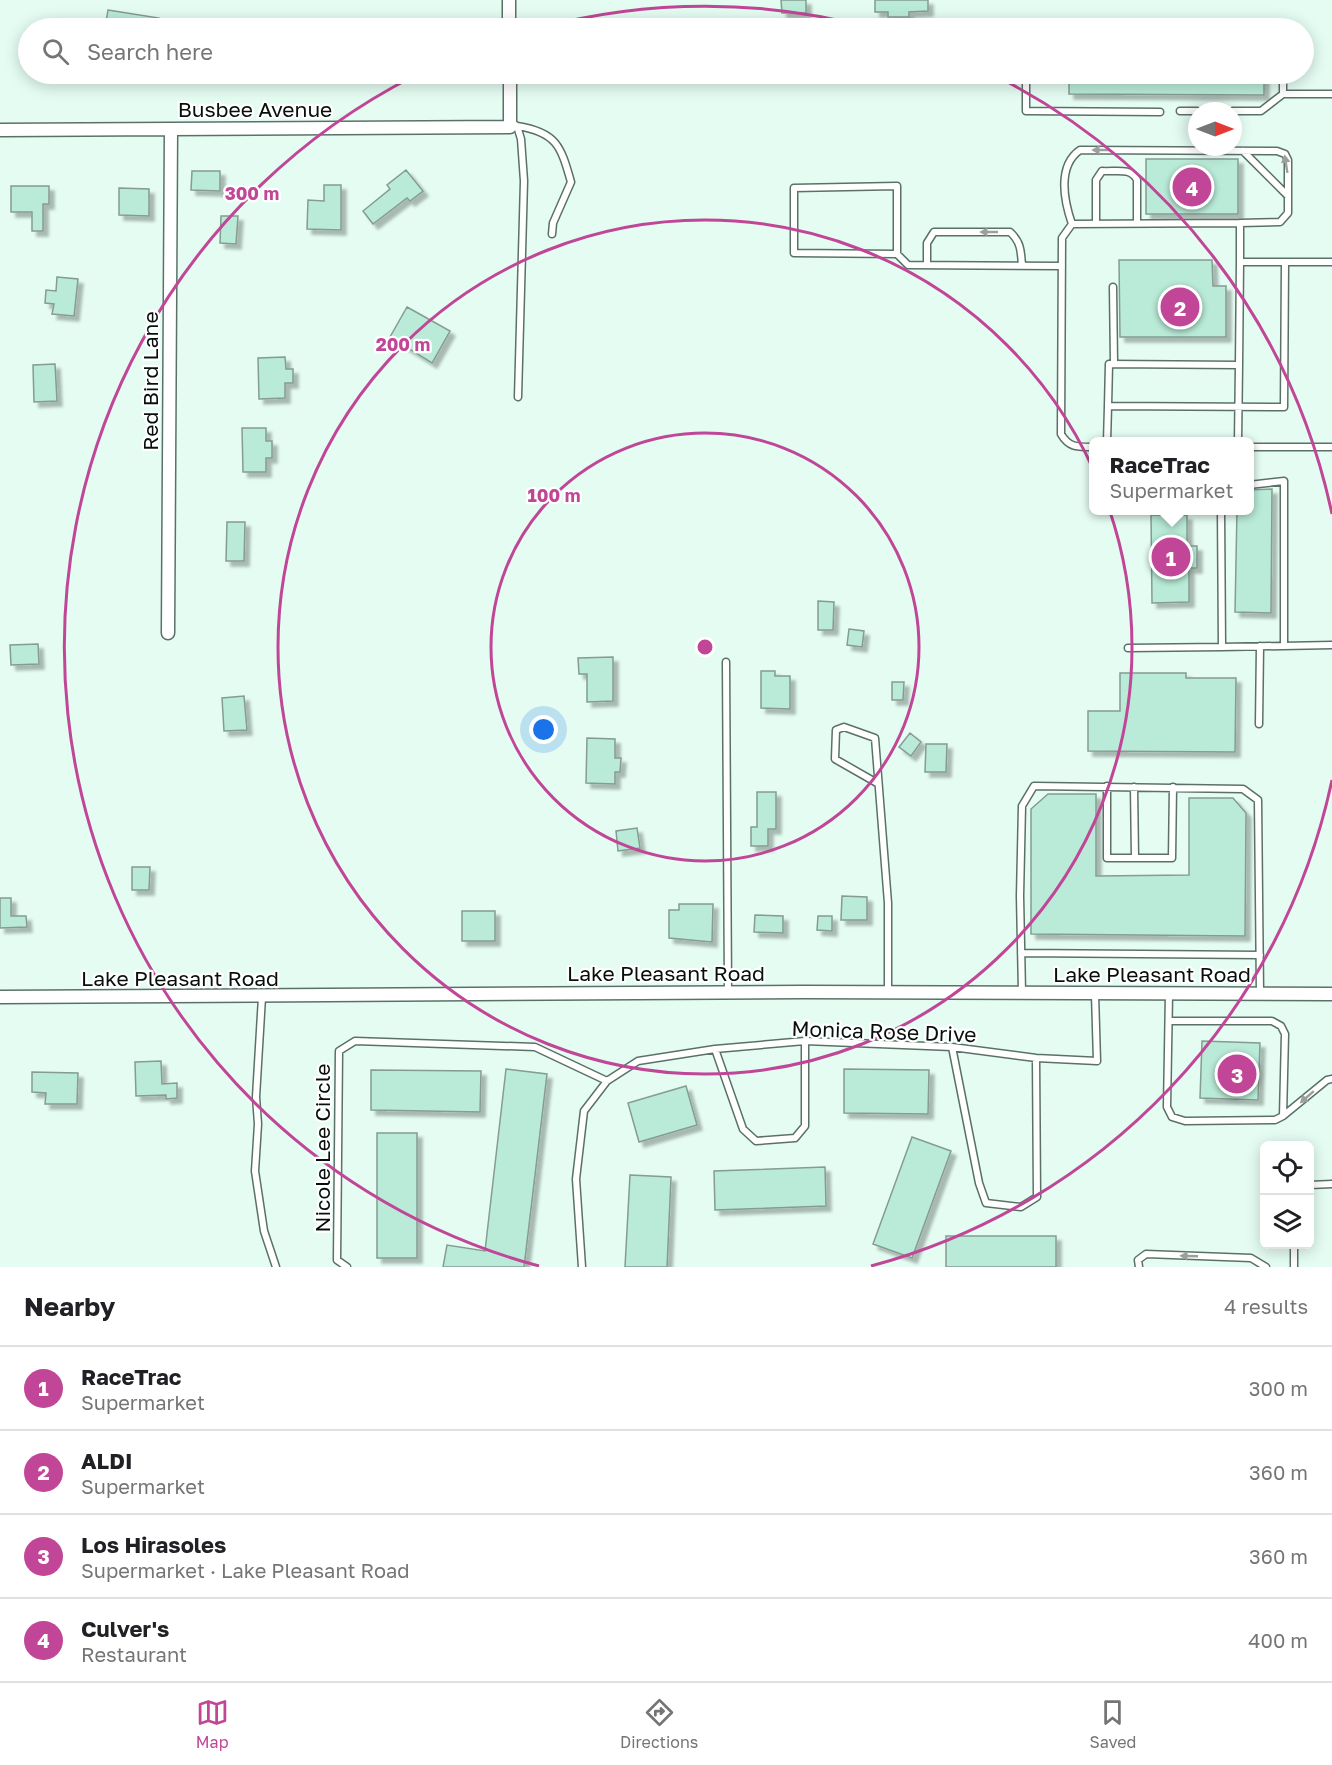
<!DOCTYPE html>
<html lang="en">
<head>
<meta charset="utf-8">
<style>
	:root { --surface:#fff; --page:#f6f6f6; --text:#202124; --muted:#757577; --line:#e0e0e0; --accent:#c14697 }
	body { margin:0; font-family:"Golos Text",sans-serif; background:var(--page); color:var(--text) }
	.controls { position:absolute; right:18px; bottom:18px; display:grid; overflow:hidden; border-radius:9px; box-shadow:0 3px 15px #0003 }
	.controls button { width:54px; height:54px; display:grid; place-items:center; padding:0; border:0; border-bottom:2px solid var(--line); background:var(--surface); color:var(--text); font:30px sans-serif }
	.compass { position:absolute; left:1188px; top:102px; width:54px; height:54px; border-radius:50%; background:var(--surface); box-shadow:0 3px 15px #0003; rotate:90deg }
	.you { position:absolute; left:544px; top:730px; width:21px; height:21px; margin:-15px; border:4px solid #fff; border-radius:50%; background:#1a73e8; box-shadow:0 0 0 9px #1a73e833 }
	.badge { display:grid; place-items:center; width:39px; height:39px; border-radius:50%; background:var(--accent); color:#fff; font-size:20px; font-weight:700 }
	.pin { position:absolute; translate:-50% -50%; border:3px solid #fff; box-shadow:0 2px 6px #0006 }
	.popup { position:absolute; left:1089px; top:437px; width:165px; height:78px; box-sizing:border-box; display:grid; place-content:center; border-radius:9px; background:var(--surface); filter:drop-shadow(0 2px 4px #0005); font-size:20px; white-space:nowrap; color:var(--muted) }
	.popup b { font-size:22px; color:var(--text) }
	.popup::after { content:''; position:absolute; left:50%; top:100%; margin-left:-12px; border:12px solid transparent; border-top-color:var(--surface) }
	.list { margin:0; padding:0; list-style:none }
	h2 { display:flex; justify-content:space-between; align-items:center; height:78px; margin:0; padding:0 24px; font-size:26px }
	h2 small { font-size:20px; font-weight:400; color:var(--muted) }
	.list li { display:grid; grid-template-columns:39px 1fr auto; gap:18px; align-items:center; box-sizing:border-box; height:84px; padding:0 24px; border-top:2px solid var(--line) }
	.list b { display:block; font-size:22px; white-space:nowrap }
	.list p { margin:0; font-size:20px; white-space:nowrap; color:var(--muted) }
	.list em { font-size:20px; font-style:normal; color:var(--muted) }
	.icon { flex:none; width:33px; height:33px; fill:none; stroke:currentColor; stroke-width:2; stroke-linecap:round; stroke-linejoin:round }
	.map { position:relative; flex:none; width:1332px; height:1267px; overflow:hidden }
	.search { position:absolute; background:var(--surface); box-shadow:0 3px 15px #0003; left:18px; right:18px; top:18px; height:66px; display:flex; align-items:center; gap:15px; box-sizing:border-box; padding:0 21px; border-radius:33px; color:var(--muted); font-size:22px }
	.sheet { height:414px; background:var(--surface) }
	nav { display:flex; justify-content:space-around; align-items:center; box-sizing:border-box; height:84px; border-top:2px solid var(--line); background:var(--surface); font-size:16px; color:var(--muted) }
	nav a { display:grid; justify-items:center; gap:3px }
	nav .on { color:var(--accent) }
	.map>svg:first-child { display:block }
	.building { fill:#baebd8; stroke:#859c92; stroke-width:1.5; filter:url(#shadow) }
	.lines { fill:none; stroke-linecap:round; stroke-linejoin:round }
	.service-casing { stroke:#5b7168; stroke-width:9 }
	.minor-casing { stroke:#5b7168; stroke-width:15 }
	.service { stroke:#fff; stroke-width:6 }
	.minor { stroke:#fff; stroke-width:12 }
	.oneway { fill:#9c9f9e }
	.ring { fill:none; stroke:#c14697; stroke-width:3 }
	.labels { text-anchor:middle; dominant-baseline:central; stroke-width:4.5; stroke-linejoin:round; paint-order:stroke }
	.street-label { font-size:21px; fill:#070f0c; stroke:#fff }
	.centre { fill:#c14697; stroke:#fff; stroke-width:3 }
	.ring-label { font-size:18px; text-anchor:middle; font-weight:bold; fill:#c14697; stroke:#fff; stroke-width:4.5; stroke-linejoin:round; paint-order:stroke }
</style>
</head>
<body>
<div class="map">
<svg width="1332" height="1267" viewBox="0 0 1332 1267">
	<defs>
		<filter id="shadow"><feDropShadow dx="5" dy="5" stdDeviation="1.5" flood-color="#0004"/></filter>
	</defs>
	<rect width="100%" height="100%" fill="#e4fcf2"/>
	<!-- building -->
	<path class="building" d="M 781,0 L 806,0 L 806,13 L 782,13 Z
		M 875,0 L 928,0 L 928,11 L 909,12 L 909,17 L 888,17 L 888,12 L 875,12 Z
		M 108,10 L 159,18 L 157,28 L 105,28 Z
		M 1069,74 L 1264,74 L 1264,95 L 1069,94 Z
		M 1146,159 L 1238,159 L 1238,214 L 1146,214 Z
		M 406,170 L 423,191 L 410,201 L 407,198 L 373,224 L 363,211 L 390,189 L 387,185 Z
		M 192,171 L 220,171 L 220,191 L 191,190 Z
		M 324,185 L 341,185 L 341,230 L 307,229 L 308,200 L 324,201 Z
		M 11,186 L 49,186 L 49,204 L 43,204 L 43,231 L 32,231 L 32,212 L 11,212 Z
		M 119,188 L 149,189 L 149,216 L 119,215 Z
		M 221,216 L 238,216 L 236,244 L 220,243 Z
		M 1119,260 L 1212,260 L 1213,286 L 1226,286 L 1226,337 L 1120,337 Z
		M 57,277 L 78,279 L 74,316 L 52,314 L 54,304 L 45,303 L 46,290 L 56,291 Z
		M 407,307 L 450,331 L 432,363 L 390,337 Z
		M 285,357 L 286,369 L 293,369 L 293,383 L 285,383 L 285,398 L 259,399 L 258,358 Z
		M 55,364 L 57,401 L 34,402 L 33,365 Z
		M 242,428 L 266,428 L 266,441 L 272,441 L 272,458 L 266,458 L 266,472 L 243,472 Z
		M 1272,489 L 1271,613 L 1235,612 L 1237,510 L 1249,510 L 1249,490 Z
		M 1151,515 L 1187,515 L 1187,546 L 1197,546 L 1197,568 L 1189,568 L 1189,602 L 1152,603 Z
		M 227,522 L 245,522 L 244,561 L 226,561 Z
		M 818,601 L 834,602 L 833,630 L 818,630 Z
		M 849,629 L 864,631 L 862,647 L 847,645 Z
		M 38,644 L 39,664 L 11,665 L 10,645 Z
		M 613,657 L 613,701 L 587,702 L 587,674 L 579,674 L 578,658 Z
		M 761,671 L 775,671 L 775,676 L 790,676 L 790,709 L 761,708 Z
		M 1120,673 L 1186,673 L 1186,678 L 1236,678 L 1235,752 L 1088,751 L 1088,711 L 1120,711 Z
		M 892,682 L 904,682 L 903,700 L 892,700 Z
		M 244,696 L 247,730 L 224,731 L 222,698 Z
		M 910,733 L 921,742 L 911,756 L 899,747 Z
		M 587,738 L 615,739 L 615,758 L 621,758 L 620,772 L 615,772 L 615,784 L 586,783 Z
		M 926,744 L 947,744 L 946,772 L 925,772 Z
		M 757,792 L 776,792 L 776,829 L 768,829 L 768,846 L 751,846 L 751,827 L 757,827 Z
		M 1048,794 L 1096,794 L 1096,876 L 1189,875 L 1189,798 L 1233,798 L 1246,813 L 1245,936 L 1031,934 L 1031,809 Z
		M 637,828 L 640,848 L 618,851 L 616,831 Z
		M 132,867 L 150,867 L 149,890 L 132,890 Z
		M 842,896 L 867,897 L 867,920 L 841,920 Z
		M 0,898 L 11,898 L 11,916 L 26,916 L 27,927 L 0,928 Z
		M 679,904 L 713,904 L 712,942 L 669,938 L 669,910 L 679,910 Z
		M 462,911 L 495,911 L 495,941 L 462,941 Z
		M 755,915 L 783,916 L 783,933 L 754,932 Z
		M 818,916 L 832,916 L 832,931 L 817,930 Z
		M 1202,1041 L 1260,1043 L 1258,1100 L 1200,1098 Z
		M 161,1061 L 162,1084 L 177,1083 L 177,1098 L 166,1099 L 166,1095 L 136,1096 L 135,1062 Z
		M 506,1069 L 547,1074 L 524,1267 L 443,1267 L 447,1245 L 485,1251 Z
		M 844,1069 L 929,1070 L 928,1114 L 844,1113 Z
		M 371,1070 L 481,1071 L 480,1112 L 371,1110 Z
		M 32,1072 L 78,1073 L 77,1104 L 45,1104 L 46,1093 L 32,1092 Z
		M 686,1086 L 697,1125 L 639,1142 L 628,1103 Z
		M 377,1133 L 417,1133 L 417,1258 L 377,1258 Z
		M 912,1137 L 951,1151 L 912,1258 L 873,1244 Z
		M 825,1167 L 826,1206 L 715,1210 L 714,1171 Z
		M 630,1175 L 671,1177 L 667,1267 L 625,1267 Z
		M 946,1236 L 1056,1236 L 1056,1267 L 946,1267 Z"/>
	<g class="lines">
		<defs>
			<path id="service" d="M 1026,74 L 1026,111 L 1160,112
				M 1283,74 L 1283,94 L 1332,94
				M 1180,111 L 1197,111
				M 1233,111 L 1261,111 L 1283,94
				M 511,122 L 517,126 L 521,139 L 524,181 L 518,397
				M 517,126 C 557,132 561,147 571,182 L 553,223 L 552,234
				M 1243,151 L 1288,196
				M 1072,224 C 1064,201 1057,166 1080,150 L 1277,151 L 1285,154 L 1288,160 L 1288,213 L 1280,222 L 1240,223 L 1240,262
				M 1072,224 L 1062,238 L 1061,434 C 1069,448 1078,447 1093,447
				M 1072,224 L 1240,223
				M 1096,224 L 1096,180 L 1102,171 C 1115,172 1131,167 1137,180 L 1137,223
				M 897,254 L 897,186 L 794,188 L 794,253 L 897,254 L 908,265 L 1062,266
				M 1285,262 L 1284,407 L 1108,406 L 1109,364 L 1239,365 L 1240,262 C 1270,262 1301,262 1332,262
				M 927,265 L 927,243 L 934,232 L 1010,232 C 1021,242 1021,251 1022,266
				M 1113,287 L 1114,364
				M 1107,442 L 1108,406
				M 1238,442 L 1239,365
				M 1249,447 L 1332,447
				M 1249,485 L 1284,481 L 1284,646
				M 1221,510 L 1222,647 L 1332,645
				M 1128,648 L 1222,647
				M 726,662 L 728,992
				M 1259,724 L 1260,646
				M 877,783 L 835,759 L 836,730 L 844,727 L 875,738 L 888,903 L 888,992
				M 1107,786 L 1107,858 L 1172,858 L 1173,787
				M 1134,787 L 1135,858
				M 1021,953 L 1260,955
				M 1022,993 L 1020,896 L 1022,806 L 1034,786 L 1243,789 L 1258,800 L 1260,993
				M 262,997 L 256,1097 L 258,1124 L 255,1171 L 264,1231 L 276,1267
				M 1169,1021 L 1272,1021 L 1281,1026 L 1285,1034 L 1283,1116 L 1275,1120 L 1185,1121 L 1172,1117 L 1167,1107 L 1169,994
				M 952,1047 L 979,1183 L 986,1203 L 1021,1207 L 1037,1197 L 1036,1058
				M 715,1049 L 743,1129 L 756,1141 L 795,1138 L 805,1126 L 805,1041
				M 1283,1116 L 1327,1080 L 1332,1079
				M 1310,1185 L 1332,1184
				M 347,1267 L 337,1260 L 339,1051 L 355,1041 L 535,1047 L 607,1081
				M 582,1267 L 576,1179 L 584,1111 L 607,1081 L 638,1061 L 715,1049 L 805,1041 L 952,1047 L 1036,1058 L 1097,1061 L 1095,994
				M 1139,1267 L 1138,1260 L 1146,1254 L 1251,1258 L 1266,1267
				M 1294,1267 L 1294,1244"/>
			<path id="minor" d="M 509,0 L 509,28
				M 0,130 L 510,127 L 510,74
				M 168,633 L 171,129
				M 0,997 L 803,992 L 1332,994"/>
		</defs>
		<!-- service casing -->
		<use href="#service" class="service-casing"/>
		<!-- minor casing -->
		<use href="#minor" class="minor-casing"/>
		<!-- service -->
		<use href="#service" class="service"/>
		<!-- minor -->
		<use href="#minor" class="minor"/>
	</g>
	<!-- one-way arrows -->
	<defs><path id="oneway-solid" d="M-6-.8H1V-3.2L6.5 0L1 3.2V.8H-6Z" transform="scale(1.5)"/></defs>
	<g class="oneway">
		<use href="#oneway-solid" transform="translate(1101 150) rotate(-180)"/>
		<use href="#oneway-solid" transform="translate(1286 164) rotate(-99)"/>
		<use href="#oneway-solid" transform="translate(989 232) rotate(-180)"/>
		<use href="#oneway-solid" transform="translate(1307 1097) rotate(139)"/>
		<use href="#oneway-solid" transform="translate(1189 1256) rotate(-178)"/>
	</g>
	<!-- distance rings -->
	<g class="ring">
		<circle cx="705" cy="647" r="214"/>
		<circle cx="705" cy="647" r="427"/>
		<path d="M1332 780A641 641 0 0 1 871 1266M539 1266A641 641 0 0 1 414 76M539 28A641 641 0 0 1 871 28M996 76A641 641 0 0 1 1332 514"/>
	</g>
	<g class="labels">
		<!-- street labels -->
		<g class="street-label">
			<text x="255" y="109">Busbee Avenue</text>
			<text transform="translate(150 381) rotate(-90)">Red Bird Lane</text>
			<text x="666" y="973">Lake Pleasant Road</text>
			<text x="1152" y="974">Lake Pleasant Road</text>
			<text x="180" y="978">Lake Pleasant Road</text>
			<text transform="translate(884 1031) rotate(2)">Monica Rose Drive</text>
			<text transform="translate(322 1148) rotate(-90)">Nicole Lee Circle</text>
		</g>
	</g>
	<circle cx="705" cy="647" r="9" class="centre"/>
	<g class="ring-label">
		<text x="252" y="200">300 m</text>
		<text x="403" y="351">200 m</text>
		<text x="554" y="502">100 m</text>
	</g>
</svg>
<div class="controls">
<button><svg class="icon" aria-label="locate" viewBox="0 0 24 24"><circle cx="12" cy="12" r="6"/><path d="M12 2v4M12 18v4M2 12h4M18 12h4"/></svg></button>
<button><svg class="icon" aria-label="layers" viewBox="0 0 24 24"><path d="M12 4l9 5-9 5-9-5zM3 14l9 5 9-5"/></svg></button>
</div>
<svg class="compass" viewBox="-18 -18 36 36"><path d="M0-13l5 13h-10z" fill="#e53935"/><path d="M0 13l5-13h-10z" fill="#757577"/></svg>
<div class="you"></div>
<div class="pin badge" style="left:1171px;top:557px">1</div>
<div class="popup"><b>RaceTrac</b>Supermarket</div>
<div class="pin badge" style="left:1180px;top:307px">2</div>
<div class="pin badge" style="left:1237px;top:1074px">3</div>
<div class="pin badge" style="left:1192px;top:187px">4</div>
<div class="search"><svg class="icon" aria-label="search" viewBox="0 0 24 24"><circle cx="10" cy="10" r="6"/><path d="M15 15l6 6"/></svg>Search here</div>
</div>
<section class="sheet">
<h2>Nearby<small>4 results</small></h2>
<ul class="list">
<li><span class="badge">1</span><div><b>RaceTrac</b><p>Supermarket</p></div><em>300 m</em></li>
<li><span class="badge">2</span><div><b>ALDI</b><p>Supermarket</p></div><em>360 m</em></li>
<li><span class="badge">3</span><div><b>Los Hirasoles</b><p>Supermarket · Lake Pleasant Road</p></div><em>360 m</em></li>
<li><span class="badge">4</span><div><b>Culver's</b><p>Restaurant</p></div><em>400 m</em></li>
</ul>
</section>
<nav>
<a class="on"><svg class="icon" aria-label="map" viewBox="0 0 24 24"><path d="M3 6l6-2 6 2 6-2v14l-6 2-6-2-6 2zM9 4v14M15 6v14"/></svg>Map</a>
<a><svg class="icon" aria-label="directions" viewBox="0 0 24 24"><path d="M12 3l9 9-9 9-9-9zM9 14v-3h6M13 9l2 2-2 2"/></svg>Directions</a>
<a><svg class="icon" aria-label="saved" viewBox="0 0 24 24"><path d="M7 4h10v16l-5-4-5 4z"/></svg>Saved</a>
</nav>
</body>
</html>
